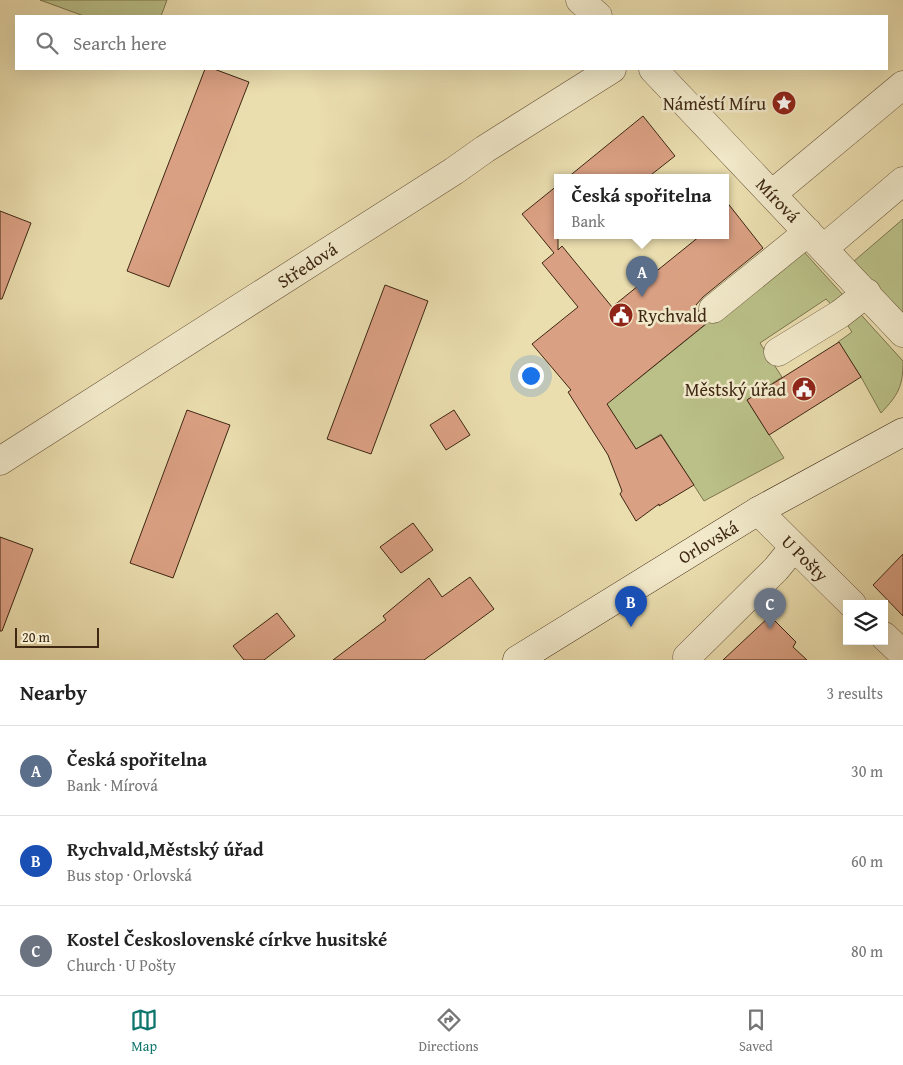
<!DOCTYPE html>
<html lang="en">
<head>
<meta charset="utf-8">
<style>
	:root { --surface:#fff; --page:#f6f6f6; --text:#222; --muted:#767676; --line:#e0e0e0; --accent:#0f766e }
	body { margin:0; font-family:"Gentium Book Plus",serif; background:var(--page); color:var(--text) }
	.controls { position:absolute; right:15px; bottom:15px; display:grid; overflow:hidden; border-radius:0px; box-shadow:0 5px 20px #0002 }
	.controls button { width:45px; height:45px; display:grid; place-items:center; padding:0; border:0; border-bottom:1px solid var(--line); background:var(--surface); color:var(--text); font:25px sans-serif }
	.scale { position:absolute; left:15px; bottom:12px; width:84px; box-sizing:border-box; padding-left:5px; border:2px solid #3e2713; border-top:0; font-size:14px; line-height:18px; white-space:nowrap; color:#3e2713; -webkit-text-stroke:4px #f1e9ca; paint-order:stroke }
	.you { position:absolute; left:530px; top:375px; width:18px; height:18px; margin:-12px; border:4px solid #fff; border-radius:50%; background:#1a73e8; box-shadow:0 0 0 8px #1a73e833 }
	.badge { display:grid; place-items:center; width:32px; height:32px; border-radius:50%; background:var(--accent); color:#fff; font-size:16px; font-weight:700 }
	.pin { position:absolute; translate:-50% -41px; filter:drop-shadow(0 1px 2px #0008) }
	.pin::after { content:''; position:absolute; top:26px; width:18px; height:15px; background:inherit; clip-path:polygon(0 0,100% 0,50% 100%) }
	.popup { position:absolute; left:554px; top:174px; width:175px; height:65px; box-sizing:border-box; display:grid; place-content:center; border-radius:0px; background:var(--surface); filter:drop-shadow(0 1px 4px #0005); font-size:16px; white-space:nowrap; color:var(--muted) }
	.popup b { font-size:19px; color:var(--text) }
	.popup::after { content:''; position:absolute; left:50%; top:100%; margin-left:-10px; border:10px solid transparent; border-top-color:var(--surface) }
	.list { margin:0; padding:0; list-style:none }
	h2 { display:flex; justify-content:space-between; align-items:center; height:65px; margin:0; padding:0 20px; font-size:21px }
	h2 small { font-size:16px; font-weight:400; color:var(--muted) }
	.list li { display:grid; grid-template-columns:32px 1fr auto; gap:15px; align-items:center; box-sizing:border-box; height:90px; padding:0 20px; border-top:1px solid var(--line) }
	.list b { display:block; font-size:19px; white-space:nowrap }
	.list p { margin:0; font-size:16px; white-space:nowrap; color:var(--muted) }
	.list em { font-size:16px; font-style:normal; color:var(--muted) }
	.icon { flex:none; width:28px; height:28px; fill:none; stroke:currentColor; stroke-width:2; stroke-linecap:round; stroke-linejoin:round }
	.map { position:relative; flex:none; width:903px; height:660px; overflow:hidden }
	.search { position:absolute; background:var(--surface); box-shadow:0 5px 20px #0002; left:15px; right:15px; top:15px; height:55px; display:flex; align-items:center; gap:12px; box-sizing:border-box; padding:0 18px; border-radius:0px; color:var(--muted); font-size:19px }
	.sheet { height:335px; background:var(--surface) }
	nav { display:flex; justify-content:space-around; align-items:center; box-sizing:border-box; height:70px; border-top:1px solid var(--line); background:var(--surface); font-size:14px; color:var(--muted) }
	nav a { display:grid; justify-items:center; gap:2px }
	nav .on { color:var(--accent) }
	.map>svg:first-child { display:block }
	.green { fill:#bac088; stroke:#7c744e }
	.building { fill:#daa083; stroke:#3e2713 }
	.lines { fill:none; stroke-linecap:round; stroke-linejoin:round }
	.street-casing { stroke:#69543a; stroke-width:29 }
	.secondary-casing { stroke:#3e2713; stroke-width:29 }
	.street { stroke:#f1e9ca; stroke-width:28 }
	.secondary { stroke:#f1e9ca; stroke-width:28 }
	.labels { text-anchor:middle; dominant-baseline:central; stroke-width:5; stroke-linejoin:round; paint-order:stroke }
	.poi-label { font-size:18px; fill:#3e2713; stroke:#f1e9ca; text-anchor:end }
	.street-label { font-size:18px; fill:#3e2713; stroke:#f1e9ca }
</style>
</head>
<body>
<div class="map">
<svg width="903" height="660" viewBox="0 0 903 660">
	<rect width="100%" height="100%" fill="#eaddae"/>
	<filter id="stains"><feTurbulence type="fractalNoise" baseFrequency=".004" numOctaves="4"/><feColorMatrix values="0 0 0 0 .2 0 0 0 0 .09 0 0 0 0 .02 0 0 0 .5 -.17"/></filter>
	<radialGradient id="worn" r=".72"><stop offset=".6" stop-color="#630" stop-opacity="0"/><stop offset="1" stop-color="#630" stop-opacity=".3"/></radialGradient>
	<!-- green -->
	<path class="green" d="M 40,0 L 167,0 L 161,16 L 84,16 Z
		M 903,219 L 903,315 L 853,262 Z
		M 795,242 L 903,361 C 903,387 898,395 881,413 L 861,377 L 838,342 L 852,332 L 840,314 L 826,299 L 760,343 L 782,377 L 747,400 L 784,458 L 704,501 L 661,434 L 636,449 L 590,378 L 637,380 L 710,321 Z"/>
	<!-- building -->
	<path class="building" d="M 205,69 L 214,69 L 249,82 L 169,287 L 127,271 Z
		M 643,116 L 675,156 L 647,178 L 567,178 Z
		M 558,185 L 558,250 L 562,246 L 612,307 L 700,236 L 726,236 L 726,201 L 763,248 L 703,297 L 696,305 L 701,318 L 707,323 L 607,404 L 636,449 L 661,435 L 694,485 L 659,506 L 659,504 L 636,521 L 620,494 L 622,491 L 608,455 L 568,392 L 571,390 L 532,344 L 578,307 L 542,263 L 554,253 L 522,214 Z
		M 0,211 L 31,223 L 2,299 L 0,299 Z
		M 385,285 L 428,301 L 371,454 L 327,439 Z
		M 839,342 L 861,377 L 769,435 L 747,400 Z
		M 187,410 L 230,425 L 173,578 L 130,563 Z
		M 454,410 L 470,435 L 446,450 L 430,425 Z
		M 413,523 L 433,550 L 401,573 L 380,547 Z
		M 0,537 L 33,549 L 2,631 L 0,631 Z
		M 903,554 L 903,616 L 873,585 Z
		M 470,577 L 494,609 L 424,660 L 333,660 L 386,620 L 383,616 L 429,578 L 442,597 Z
		M 277,613 L 295,636 L 264,660 L 244,660 L 233,646 Z
		M 770,616 L 796,642 L 793,647 L 807,660 L 723,660 Z"/>
	<g class="lines">
		<defs>
			<path id="street" d="M 580,0 L 598,16
				M 653,69 L 903,333
				M 772,194 L 903,85
				M 824,248 L 903,181
				M 713,309 L 808,232
				M 778,352 L 840,314 L 867,293
				M 0,461 L 454,171 L 485,149 L 612,69
				M 758,511 L 852,604
				M 884,636 L 903,654
				M 687,657 L 776,569 L 794,547"/>
			<path id="secondary" d="M 517,660 L 758,511 L 903,432"/>
		</defs>
		<!-- street casing -->
		<use href="#street" class="street-casing"/>
		<!-- secondary casing -->
		<use href="#secondary" class="secondary-casing"/>
		<!-- street -->
		<use href="#street" class="street"/>
		<!-- secondary -->
		<use href="#secondary" class="secondary"/>
	</g>
	<!-- icons -->
	<defs>
		<symbol id="sight-disc" viewBox="-11 -11 22 22"><circle r="9.5" fill="#8f2418" stroke="#f1e9ca"/><path d="M0-6L1.8-2.2L6-1.7L2.9 1.2L3.7 5.4L0 3.3L-3.7 5.4L-2.9 1.2L-6-1.7L-1.8-2.2Z" fill="#fff"/></symbol>
		<symbol id="civic-disc" viewBox="-11 -11 22 22"><circle r="9.5" fill="#8f2418" stroke="#f1e9ca"/><path d="M-.6-6.5H3V-4.5H.6V-3L4-1V1h2V6H-6V1h2V-1L-.6-3ZM-1.2 2.5V6h2.4V2.5Z" fill="#fff"/></symbol>
	</defs>
	<g fill-rule="evenodd">
		<use href="#sight-disc" x="770" y="89" width="28" height="28"/>
		<use href="#civic-disc" x="607" y="301" width="28" height="28"/>
		<use href="#civic-disc" x="790" y="375" width="28" height="28"/>
	</g>
	<g class="labels">
		<!-- poi labels -->
		<g class="poi-label">
			<text x="766" y="103">Náměstí Míru</text>
			<text x="638" y="315" text-anchor="start">Rychvald</text>
			<text x="786" y="389">Městský úřad</text>
		</g>
		<!-- street labels -->
		<g class="street-label">
			<text transform="translate(778 200) rotate(46)">Mírová</text>
			<text transform="translate(307 265) rotate(-33)">Středová</text>
			<text transform="translate(708 542) rotate(-31)">Orlovská</text>
			<text transform="translate(805 558) rotate(45)">U Pošty</text>
		</g>
	</g>
	<rect width="100%" height="100%" filter="url(#stains)"/>
	<rect width="100%" height="100%" fill="url(#worn)"/>
</svg>
<div class="controls">
<button><svg class="icon" aria-label="layers" viewBox="0 0 24 24"><path d="M12 4l9 5-9 5-9-5zM3 14l9 5 9-5"/></svg></button>
</div>
<div class="scale">20 m</div>
<div class="you"></div>
<div class="pin badge" style="left:642px;top:297px;background:#5c6f8a">A</div>
<div class="popup"><b>Česká spořitelna</b>Bank</div>
<div class="pin badge" style="left:631px;top:627px;background:#1a4fb4">B</div>
<div class="pin badge" style="left:770px;top:629px;background:#6b7280">C</div>
<div class="search"><svg class="icon" aria-label="search" viewBox="0 0 24 24"><circle cx="10" cy="10" r="6"/><path d="M15 15l6 6"/></svg>Search here</div>
</div>
<section class="sheet">
<h2>Nearby<small>3 results</small></h2>
<ul class="list">
<li><span class="badge" style="background:#5c6f8a">A</span><div><b>Česká spořitelna</b><p>Bank · Mírová</p></div><em>30 m</em></li>
<li><span class="badge" style="background:#1a4fb4">B</span><div><b>Rychvald,Městský úřad</b><p>Bus stop · Orlovská</p></div><em>60 m</em></li>
<li><span class="badge" style="background:#6b7280">C</span><div><b>Kostel Československé církve husitské</b><p>Church · U Pošty</p></div><em>80 m</em></li>
</ul>
</section>
<nav>
<a class="on"><svg class="icon" aria-label="map" viewBox="0 0 24 24"><path d="M3 6l6-2 6 2 6-2v14l-6 2-6-2-6 2zM9 4v14M15 6v14"/></svg>Map</a>
<a><svg class="icon" aria-label="directions" viewBox="0 0 24 24"><path d="M12 3l9 9-9 9-9-9zM9 14v-3h6M13 9l2 2-2 2"/></svg>Directions</a>
<a><svg class="icon" aria-label="saved" viewBox="0 0 24 24"><path d="M7 4h10v16l-5-4-5 4z"/></svg>Saved</a>
</nav>
</body>
</html>
